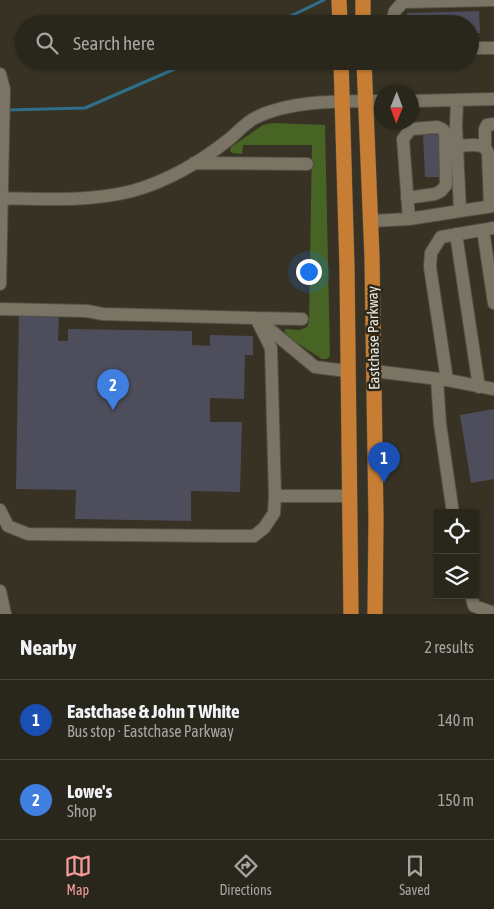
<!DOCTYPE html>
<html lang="en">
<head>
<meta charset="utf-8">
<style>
	:root { --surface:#29261b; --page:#353228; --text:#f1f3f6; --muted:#a5a5a3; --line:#45433a; --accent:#f59b9a }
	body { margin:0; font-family:"Asap Condensed",sans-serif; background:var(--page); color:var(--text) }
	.controls { position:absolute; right:15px; bottom:15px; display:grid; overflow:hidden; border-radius:0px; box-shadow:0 1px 4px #0004 }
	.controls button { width:45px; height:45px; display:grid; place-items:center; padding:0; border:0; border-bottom:1px solid var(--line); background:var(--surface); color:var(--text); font:25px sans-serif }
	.compass { position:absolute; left:374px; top:85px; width:45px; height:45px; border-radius:50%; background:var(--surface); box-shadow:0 1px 4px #0004; rotate:181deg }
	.you { position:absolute; left:308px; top:271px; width:18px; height:18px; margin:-12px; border:4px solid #fff; border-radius:50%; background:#1a73e8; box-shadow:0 0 0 8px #1a73e833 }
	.badge { display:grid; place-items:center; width:32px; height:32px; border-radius:50%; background:var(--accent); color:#fff; font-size:16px; font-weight:700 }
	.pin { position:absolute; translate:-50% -41px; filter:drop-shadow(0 1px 2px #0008) }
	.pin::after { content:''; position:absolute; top:26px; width:18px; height:15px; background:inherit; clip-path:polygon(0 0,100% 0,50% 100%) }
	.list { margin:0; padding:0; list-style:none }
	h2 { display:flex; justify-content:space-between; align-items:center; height:65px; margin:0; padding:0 20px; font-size:21px }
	h2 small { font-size:16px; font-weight:400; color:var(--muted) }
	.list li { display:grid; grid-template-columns:32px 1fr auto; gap:15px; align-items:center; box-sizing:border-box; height:80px; padding:0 20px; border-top:1px solid var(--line) }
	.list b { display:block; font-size:19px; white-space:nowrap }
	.list p { margin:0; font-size:16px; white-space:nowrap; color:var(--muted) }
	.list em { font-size:16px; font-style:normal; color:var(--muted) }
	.icon { flex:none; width:28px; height:28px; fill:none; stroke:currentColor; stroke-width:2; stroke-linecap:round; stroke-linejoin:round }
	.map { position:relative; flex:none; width:494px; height:614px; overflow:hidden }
	.search { position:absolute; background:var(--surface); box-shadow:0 1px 4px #0004; left:15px; right:15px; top:15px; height:55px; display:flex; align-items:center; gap:12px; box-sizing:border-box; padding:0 18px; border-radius:28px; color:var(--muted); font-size:19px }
	.sheet { height:225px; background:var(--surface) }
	nav { display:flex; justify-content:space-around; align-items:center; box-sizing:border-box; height:70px; border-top:1px solid var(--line); background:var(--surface); font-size:14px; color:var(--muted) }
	nav a { display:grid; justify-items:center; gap:2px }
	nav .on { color:var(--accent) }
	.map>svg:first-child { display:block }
	.green { fill:#476424 }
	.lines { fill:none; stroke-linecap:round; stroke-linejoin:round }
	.stream { stroke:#2f6f8a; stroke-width:3 }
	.building { fill:#4d4d5c }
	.minor-casing { stroke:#545044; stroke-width:14 }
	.major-casing { stroke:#545044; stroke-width:16 }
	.minor { stroke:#7a7465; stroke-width:12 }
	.major { stroke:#c77e34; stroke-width:15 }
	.labels { text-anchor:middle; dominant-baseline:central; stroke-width:5; stroke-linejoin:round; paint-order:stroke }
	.street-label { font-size:15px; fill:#edeae1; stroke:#2d281a }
</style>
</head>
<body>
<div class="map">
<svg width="494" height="614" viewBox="0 0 494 614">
	<rect width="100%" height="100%" fill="#373224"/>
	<!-- green -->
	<path class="green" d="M 273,123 L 325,125 L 330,356 L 327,359 L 322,359 L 288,337 L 285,332 L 285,329 L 299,330 L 307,327 L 309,322 L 312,145 L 243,145 L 242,154 L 232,153 L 230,151 L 231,147 L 263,125 Z"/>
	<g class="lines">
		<!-- stream -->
		<path class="stream" d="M 274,24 L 324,0
			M 6,110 L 85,108 L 193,61"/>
	</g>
	<!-- building -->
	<path class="building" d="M 479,11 L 480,33 L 470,33 L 470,24 L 407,24 L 407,13 Z
		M 444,134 L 444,177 L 425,177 L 423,135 Z
		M 19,311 L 59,311 L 58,341 L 68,341 L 68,329 L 192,331 L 192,345 L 210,346 L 210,335 L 253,336 L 253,355 L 245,355 L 244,399 L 210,398 L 210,422 L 242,422 L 240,492 L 191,491 L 191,521 L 75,519 L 76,490 L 16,489 Z
		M 494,409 L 494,479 L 471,483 L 460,415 Z"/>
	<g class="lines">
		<defs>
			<path id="minor" d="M 391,24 L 395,11 L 403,2 L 493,0
				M 470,48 L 494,48
				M 0,74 L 4,89 L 0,284
				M 412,101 L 494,99
				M 456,146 C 467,146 484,141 488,153 L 490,206
				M 485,148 L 485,129 L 487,125 L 494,124
				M 194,163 L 307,164
				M 0,198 C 44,199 89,202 132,191 C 166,182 202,161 228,140 C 237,133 245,123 255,118 C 290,100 343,101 382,101
				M 407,198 L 435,194 L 441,191 L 446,185 L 445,132 L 442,129 L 437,127 L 412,129 L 409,131 L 403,139 L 409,219
				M 460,211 L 494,206
				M 370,221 L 409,219 L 460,211 L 456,126 L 457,101
				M 483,230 L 494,303
				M 456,234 L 479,387
				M 0,309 L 87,311 L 103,314 L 256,318 L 315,367 L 347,371
				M 374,371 L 447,380 L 494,389
				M 437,379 L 440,424 L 453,513
				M 447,380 L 430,267 L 431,253 L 441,237 L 494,228
				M 275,496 L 350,496
				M 0,510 L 8,526 L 28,534 L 223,536 L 254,536 L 264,528 L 274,513 L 275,496 L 271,348 L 256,318 L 302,319
				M 0,591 L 5,614
				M 471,595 L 474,606 L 494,613"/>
			<path id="major" d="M 339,0 L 340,24
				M 363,0 L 363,24
				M 341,61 L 347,268 L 351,614
				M 364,61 L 372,257 L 376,519 L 375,614"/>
		</defs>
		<!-- minor casing -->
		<use href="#minor" class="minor-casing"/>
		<!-- major casing -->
		<use href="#major" class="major-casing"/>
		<!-- minor -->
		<use href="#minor" class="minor"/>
		<!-- major -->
		<use href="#major" class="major"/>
	</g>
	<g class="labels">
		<!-- street labels -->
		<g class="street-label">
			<text transform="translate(373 338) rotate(-91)">Eastchase Parkway</text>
		</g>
	</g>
</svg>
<div class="controls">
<button><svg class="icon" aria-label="locate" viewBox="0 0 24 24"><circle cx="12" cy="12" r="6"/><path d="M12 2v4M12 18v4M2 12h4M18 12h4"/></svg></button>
<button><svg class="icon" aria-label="layers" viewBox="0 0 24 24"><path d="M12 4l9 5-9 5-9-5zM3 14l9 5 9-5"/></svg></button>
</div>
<svg class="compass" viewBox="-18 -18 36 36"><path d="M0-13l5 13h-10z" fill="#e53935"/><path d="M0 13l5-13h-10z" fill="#a5a5a3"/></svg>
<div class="you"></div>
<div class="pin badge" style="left:384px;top:483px;background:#1a4fb4">1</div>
<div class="pin badge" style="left:113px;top:410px;background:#3f7fe0">2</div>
<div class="search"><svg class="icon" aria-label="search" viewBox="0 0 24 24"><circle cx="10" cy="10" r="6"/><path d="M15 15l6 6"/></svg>Search here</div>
</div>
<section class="sheet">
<h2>Nearby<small>2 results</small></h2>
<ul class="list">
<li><span class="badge" style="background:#1a4fb4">1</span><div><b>Eastchase &amp; John T White</b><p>Bus stop · Eastchase Parkway</p></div><em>140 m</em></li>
<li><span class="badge" style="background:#3f7fe0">2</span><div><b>Lowe's</b><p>Shop</p></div><em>150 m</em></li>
</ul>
</section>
<nav>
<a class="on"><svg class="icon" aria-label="map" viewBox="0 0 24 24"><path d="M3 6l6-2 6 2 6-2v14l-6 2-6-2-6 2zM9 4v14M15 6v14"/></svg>Map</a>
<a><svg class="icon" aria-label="directions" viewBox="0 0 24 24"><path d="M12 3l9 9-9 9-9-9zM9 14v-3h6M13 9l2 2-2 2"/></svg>Directions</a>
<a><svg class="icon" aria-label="saved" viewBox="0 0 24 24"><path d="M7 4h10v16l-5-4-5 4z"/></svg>Saved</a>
</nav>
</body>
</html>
